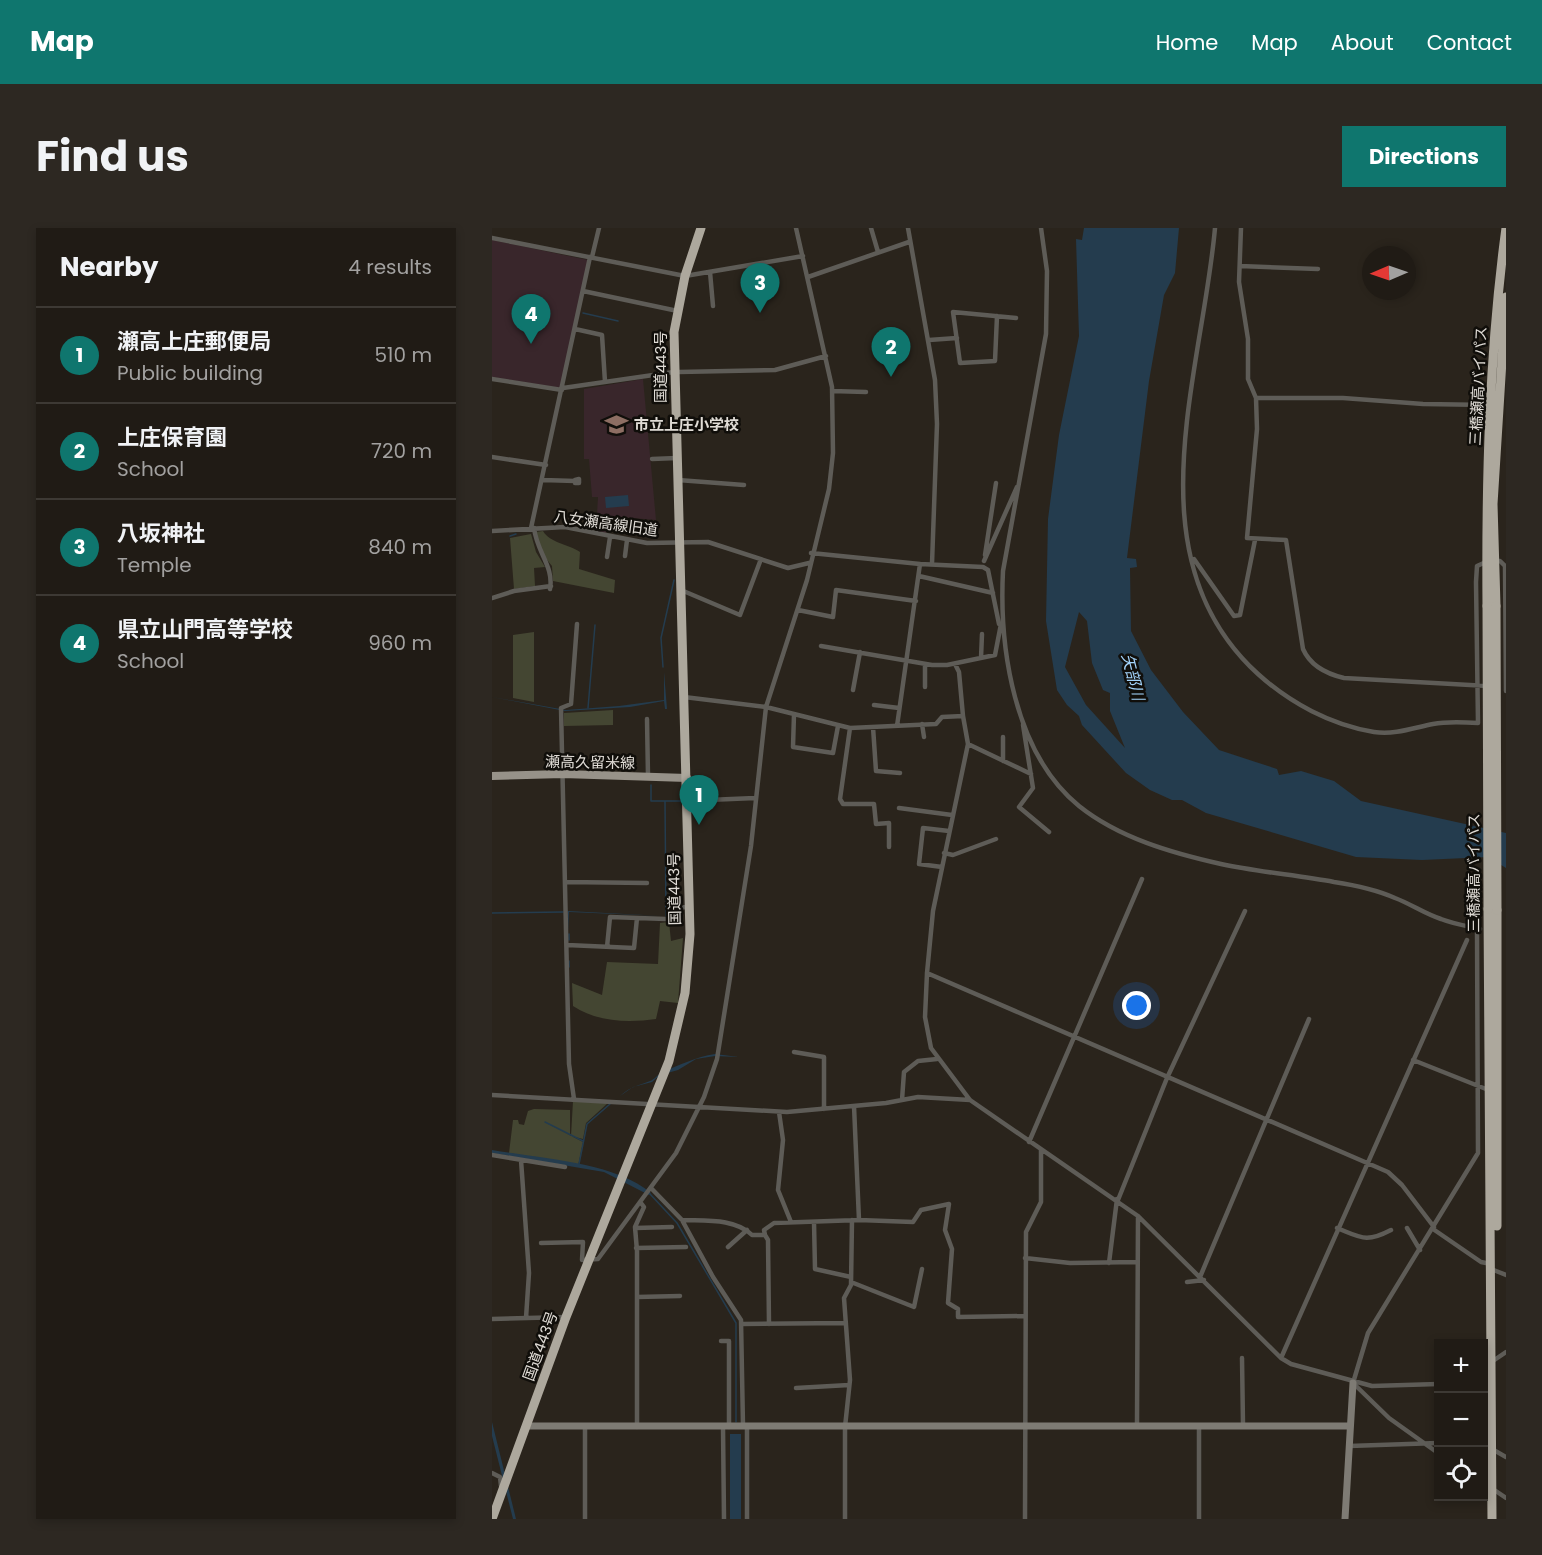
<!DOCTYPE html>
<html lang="en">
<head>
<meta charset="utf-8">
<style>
	:root { --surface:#201b15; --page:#2d2822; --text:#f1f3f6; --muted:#a2a1a0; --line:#3d3934; --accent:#0f766e }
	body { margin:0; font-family:Poppins,"Noto Sans JP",sans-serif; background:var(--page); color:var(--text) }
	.controls { position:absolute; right:18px; bottom:18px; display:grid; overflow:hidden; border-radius:0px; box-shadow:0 3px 9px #0003 }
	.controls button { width:54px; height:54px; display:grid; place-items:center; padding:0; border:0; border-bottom:2px solid var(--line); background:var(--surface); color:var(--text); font:30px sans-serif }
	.compass { position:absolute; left:870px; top:18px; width:54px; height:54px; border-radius:50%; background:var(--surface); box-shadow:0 3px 9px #0003; rotate:268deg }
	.you { position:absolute; left:645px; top:778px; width:21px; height:21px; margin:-15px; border:4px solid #fff; border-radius:50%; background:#1a73e8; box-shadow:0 0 0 9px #1a73e833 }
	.badge { display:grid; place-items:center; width:39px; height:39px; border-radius:50%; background:var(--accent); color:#fff; font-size:20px; font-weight:700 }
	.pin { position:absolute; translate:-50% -50px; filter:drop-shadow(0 2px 3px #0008) }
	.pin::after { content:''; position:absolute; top:32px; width:21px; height:18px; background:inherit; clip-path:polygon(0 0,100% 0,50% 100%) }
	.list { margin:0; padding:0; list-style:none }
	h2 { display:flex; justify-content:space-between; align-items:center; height:78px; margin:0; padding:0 24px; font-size:26px }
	h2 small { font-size:20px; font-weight:400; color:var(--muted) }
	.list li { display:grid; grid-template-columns:39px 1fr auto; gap:18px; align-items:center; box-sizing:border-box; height:96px; padding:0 24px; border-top:2px solid var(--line) }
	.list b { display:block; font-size:22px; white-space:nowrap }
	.list p { margin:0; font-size:20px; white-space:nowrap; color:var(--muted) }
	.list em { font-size:20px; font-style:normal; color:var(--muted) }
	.icon { flex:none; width:33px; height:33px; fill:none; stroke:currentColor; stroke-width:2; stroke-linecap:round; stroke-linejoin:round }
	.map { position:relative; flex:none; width:1014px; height:1291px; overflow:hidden; border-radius:0px }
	header { display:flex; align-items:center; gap:36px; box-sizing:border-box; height:84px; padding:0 30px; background:var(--accent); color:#fff }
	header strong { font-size:28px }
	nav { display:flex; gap:33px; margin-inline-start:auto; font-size:21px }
	.intro { display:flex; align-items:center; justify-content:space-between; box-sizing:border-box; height:144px; padding:0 36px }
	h1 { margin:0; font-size:42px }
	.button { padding:15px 27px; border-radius:0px; background:var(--accent); color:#fff; font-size:21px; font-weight:700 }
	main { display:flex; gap:36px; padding:0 36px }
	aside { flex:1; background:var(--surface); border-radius:0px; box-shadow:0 3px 9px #0003 }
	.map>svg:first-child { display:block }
	.education { fill:#39262b }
	.green { fill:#444632 }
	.water { fill:#243c4e; fill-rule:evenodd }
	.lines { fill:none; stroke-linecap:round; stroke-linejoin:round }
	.stream { stroke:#243c4e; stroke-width:1.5 }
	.street { stroke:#5e5c57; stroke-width:4.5 }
	.secondary { stroke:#7e7b74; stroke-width:7 }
	.primary { stroke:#979289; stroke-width:8 }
	.highway { stroke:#ada89d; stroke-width:9 }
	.highway-bridge { stroke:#ada89d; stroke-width:9 }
	.labels { text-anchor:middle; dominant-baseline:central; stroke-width:5; stroke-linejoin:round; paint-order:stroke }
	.street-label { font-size:15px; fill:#e0dcd6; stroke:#100e0a }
	.poi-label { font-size:15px; font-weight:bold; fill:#e0dcd6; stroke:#100e0a; text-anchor:start }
	.water-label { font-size:16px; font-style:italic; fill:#a2d2f9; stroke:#100e0a }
</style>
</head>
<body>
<header>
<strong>Map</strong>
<nav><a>Home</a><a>Map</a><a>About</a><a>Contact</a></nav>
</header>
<div class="intro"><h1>Find us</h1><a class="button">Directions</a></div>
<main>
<aside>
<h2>Nearby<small>4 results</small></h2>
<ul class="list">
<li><span class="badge">1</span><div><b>瀬高上庄郵便局</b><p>Public building</p></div><em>510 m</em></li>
<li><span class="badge">2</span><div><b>上庄保育園</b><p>School</p></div><em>720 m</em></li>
<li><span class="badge">3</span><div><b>八坂神社</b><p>Temple</p></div><em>840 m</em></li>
<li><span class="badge">4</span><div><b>県立山門高等学校</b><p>School</p></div><em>960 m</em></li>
</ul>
</aside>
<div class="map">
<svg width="1014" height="1291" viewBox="0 0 1014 1291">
	<rect width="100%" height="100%" fill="#2a241c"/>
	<!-- education -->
	<path class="education" d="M 0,12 L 96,32 L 68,160 L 0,149 Z
		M 151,151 L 164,292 L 116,288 L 114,306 L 104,303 L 106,269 L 100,269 L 97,231 L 92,231 L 92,161 Z"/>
	<!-- green -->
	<path class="green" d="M 51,303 C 58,315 76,316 88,324 L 87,341 L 123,352 L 122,365 L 61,353 L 60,338 L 51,327 L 44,304 Z
		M 39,306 L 44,324 L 53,339 L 42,340 L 43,358 L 22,361 L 18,310 Z
		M 42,404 L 42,474 L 21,470 L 21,407 Z
		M 121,482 L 121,497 L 72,498 L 72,485 Z
		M 177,694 L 179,713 L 191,710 L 186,775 L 168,773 L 164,791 C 136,795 105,794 81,778 L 80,755 L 110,767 L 115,734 L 166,736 L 168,695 Z
		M 81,873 L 117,874 L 94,895 L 91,911 L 79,908 Z
		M 42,881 L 78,882 L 78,907 L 52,894 L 91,914 L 86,938 L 17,925 L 21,892 L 26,892 L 27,896 L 32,897 L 36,883 Z"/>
	<!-- water -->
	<path class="water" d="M 592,0 L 687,0 L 683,45 L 672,67 L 657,153 L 635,330 L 644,331 L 645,339 L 638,340 L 639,403 L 659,442 L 691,484 L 727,522 L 785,541 L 787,547 L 809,543 L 842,553 L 869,573 L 1014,605 L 1014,640 L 996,629 L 930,632 L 864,629 L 714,585 L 690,572 L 680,572 L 658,562 L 634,545 L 590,497 L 587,488 L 575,477 L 565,462 L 554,393 L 556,291 L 567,207 L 587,108 L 584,11 L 590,12 ZM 587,384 L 595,393 L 600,435 L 611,462 L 618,465 L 618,483 L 633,520 L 594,477 L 573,439 Z
		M 136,267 L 137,278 L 114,280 L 113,269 Z
		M 172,444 L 175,481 L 173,481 L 172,473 L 138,479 L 73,483 L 0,469 L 74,482 L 127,478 L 172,472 Z
		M 76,683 L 171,688 L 77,684 L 76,703 Z
		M 223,826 L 247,829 L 223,828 L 204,831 L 186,842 L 168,847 L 160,854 L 141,859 L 128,868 C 138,859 145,858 158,853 C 162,852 165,847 169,845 C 187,837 204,829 223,826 Z
		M 0,922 C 51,931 122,934 159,965 L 157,967 L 112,944 L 0,925 Z
		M 0,1194 L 24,1291 L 21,1291 L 0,1208 Z
		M 238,1206 L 249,1206 L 249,1291 L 238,1291 Z"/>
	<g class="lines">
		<!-- stream -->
		<path class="stream" d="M 91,85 L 126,93
			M 18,308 L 24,306
			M 171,439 L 169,410 L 182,352
			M 96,480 L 103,397
			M 159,557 L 159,573 L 189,573
			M 173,573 L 174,688
			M 0,685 L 71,684
			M 77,706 L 77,712
			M 77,733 L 77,739
			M 53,894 L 91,913
			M 87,936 L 95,896 L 118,876
			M 158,966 L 185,995 L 244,1095 L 244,1194"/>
		<!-- street -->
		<path class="street" d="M 379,0 L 386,24
			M 416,0 L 443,152 L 445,196 L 440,336
			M 549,0 L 555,43 L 554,106 L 511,343 C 507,420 522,525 587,578 C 627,610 680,625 729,636 C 766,644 804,647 842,654 C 862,657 885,662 903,670 C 919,676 933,686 949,691 C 962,696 975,698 988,701
			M 723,0 C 710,147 638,329 766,446 C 798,475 839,497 882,504 C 903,507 921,500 941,496 C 956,493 971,494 986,495 L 984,354 L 985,338 L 994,334
			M 749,0 L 747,54 L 756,111 L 756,151 L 764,170 L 765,201 L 755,310 L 794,312 L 811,421 C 818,437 835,446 852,450 L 996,458
			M 0,10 L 193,48 L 311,28
			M 100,29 L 107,0
			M 748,38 L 826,41
			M 218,44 L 221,78
			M 316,49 L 417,14
			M 91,63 L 181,82
			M 505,88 L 503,133 L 468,135 L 461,84 L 524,90
			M 83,101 L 110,107 L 113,154
			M 437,112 L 465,110
			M 187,144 L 283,142 L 334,128
			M 0,151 L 70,162
			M 71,160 L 182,144
			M 340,163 L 374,164
			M 764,170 L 851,170 L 931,176 L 998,177
			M 0,229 L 54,237
			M 160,231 L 185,230
			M 87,251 L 87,255 L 83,255 L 83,252 Z
			M 51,252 L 83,253
			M 186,252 L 252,257
			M 39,300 L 98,29
			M 42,300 C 45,325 62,338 58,361
			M 0,303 L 73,299 L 155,315 L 216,314 L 296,340 L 317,335
			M 319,325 L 428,336 L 491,339 L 496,342 L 507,396
			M 493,327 L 504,255
			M 133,328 L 135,312
			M 115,329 L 118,309
			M 702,331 L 742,388 L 748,387 L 763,312
			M 492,333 L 525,259
			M 1002,333 L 1008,333 L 1013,338 L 1014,463
			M 427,348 L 501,365
			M 189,362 L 248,387 L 269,331
			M 0,370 L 22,363 L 59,358
			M 306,382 L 341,389 L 344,362 L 424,373
			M 329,418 L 440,437 L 455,437 L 503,427 L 509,396
			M 489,430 L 490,406
			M 433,436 L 433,459
			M 463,436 L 467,444 L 471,488
			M 361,462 L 368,424
			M 192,469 L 274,479 L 358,500 L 444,496 L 450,489 L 471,488 L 476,516 L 441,683 L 435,745 L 433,789 L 439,820 L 478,872 L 646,988 L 789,1130 L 799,1136 L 880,1158 L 946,1156
			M 382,477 L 407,480
			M 302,486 L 301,519 L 341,525 L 346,498
			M 155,491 L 156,548
			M 430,496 L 432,509
			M 531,497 L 541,560 L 527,579 L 557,604
			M 405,498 L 428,336
			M 381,499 L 384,543 L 408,545
			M 358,500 L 348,571 L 351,576 L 382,576 L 384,596 L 397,595 L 397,619
			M 476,516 L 539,546
			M 511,533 L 511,509
			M 216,572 L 263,570
			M 407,580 L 460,587
			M 452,625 L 461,627 L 504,611
			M 450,639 L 427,636 L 431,600 L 457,603
			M 73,654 L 155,655
			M 75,717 L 142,720 L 145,690
			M 115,719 L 118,689 L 174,691 L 178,690 L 179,681 L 194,679
			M 435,745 L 896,944 L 910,957 L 942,999
			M 302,824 L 332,829 L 332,881
			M 921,832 L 999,863
			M 0,867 L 295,884 L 394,875 L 426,869 L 478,872
			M 82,871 L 77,836 L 69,480 L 79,476 L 85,396
			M 410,872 L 412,844 L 426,833 L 445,831
			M 362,878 L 367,992
			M 287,884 L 291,912 L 286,962 L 299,994
			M 537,914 L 650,651
			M 0,927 L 73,939
			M 29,932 L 37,1045 L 34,1090
			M 159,960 L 190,992 L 221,1049 L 249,1092 L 251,1198
			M 626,972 L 675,850 L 753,683
			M 190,992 C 213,993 243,990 260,1007 L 273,1007 L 272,1002 L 282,995 L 367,992 L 421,994 L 429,982 L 457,976 L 453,1002 L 460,1021 L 456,1075 L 466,1081 L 466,1089 L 533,1088
			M 322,994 L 323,1041 L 359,1049
			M 143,1000 L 180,999
			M 845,1000 C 870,1010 874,1015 899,1002
			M 915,1000 L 928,1022
			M 941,1001 L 989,1034 L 999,1036
			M 273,1007 L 276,1012 L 277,1096
			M 49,1015 L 91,1014 L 90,1032 L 106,1031 L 184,925 L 212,869 L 225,831 L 259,618 L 274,479 L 315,352 L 337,261 L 341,225 L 340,159 L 304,0
			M 236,1019 L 255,1002
			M 144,1020 L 194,1019
			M 533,1030 L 578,1035 L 645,1034
			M 617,1035 L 625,971
			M 999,1041 L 1014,1047
			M 708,1049 L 817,791
			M 359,1054 L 422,1079 L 430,1041
			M 695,1054 L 712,1052
			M 145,1069 L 188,1068
			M 0,1091 L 74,1089
			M 250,1096 L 354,1095
			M 229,1113 L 237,1113 L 237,1199
			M 750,1130 L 751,1197
			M 789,1130 L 975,712
			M 992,1139 L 1014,1124
			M 861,1155 L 876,1105 L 986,925 L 985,700
			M 861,1155 L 897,1190 L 946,1225
			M 304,1160 L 357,1157
			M 645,1197 L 646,988
			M 707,1198 L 707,1291
			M 145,1199 L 145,1023 L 143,999 L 152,979 L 149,975
			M 231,1199 L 232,1291
			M 255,1199 L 255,1291
			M 857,1218 L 946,1215
			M 992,1220 L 1000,1221 L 1014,1229
			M 0,1245 L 8,1249 L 9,1258
			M 992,1255 L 1014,1270
			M 93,1291 L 93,1199
			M 353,1291 L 353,1199 L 358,1152 L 352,1070 L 359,1057 L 360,992
			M 533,1291 L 534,1004 L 549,974 L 549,922"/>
		<!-- secondary -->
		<path class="secondary" d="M 35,1198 L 858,1198
			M 853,1291 L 861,1155"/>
		<!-- primary -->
		<path class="primary" d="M 0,548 L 71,546 L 195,550"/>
		<!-- highway -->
		<path class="highway" d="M 995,378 C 994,252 997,125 1014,0
			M 1004,378 L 1001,276 L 1014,69
			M 996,681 L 1000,1291
			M 1005,682 L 1005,998
			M 0,1291 L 74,1089 L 177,833 L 193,765 L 198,706 L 182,104 L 193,48 L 209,0"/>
		<!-- highway-bridge -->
		<path class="highway-bridge" d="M 995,378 L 996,681
			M 1004,378 L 1005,682"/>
	</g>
	<!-- icons -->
	<defs>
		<symbol id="school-bare" viewBox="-9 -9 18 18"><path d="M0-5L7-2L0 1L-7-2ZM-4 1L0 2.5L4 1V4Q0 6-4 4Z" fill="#8d6e63" stroke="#100e0a" stroke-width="2.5" paint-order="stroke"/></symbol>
	</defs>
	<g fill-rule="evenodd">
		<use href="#school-bare" x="108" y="180" width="33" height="33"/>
	</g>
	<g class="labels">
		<!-- street labels -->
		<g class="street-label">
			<text transform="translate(168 139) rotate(-90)">国道443号</text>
			<text transform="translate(986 158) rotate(-87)">三橋瀬高バイパス</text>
			<text transform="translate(114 295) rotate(8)">八女瀬高線旧道</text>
			<text transform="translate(98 534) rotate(1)">瀬高久留米線</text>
			<text transform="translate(981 645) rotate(-90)">三橋瀬高バイパス</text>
			<text transform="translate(182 661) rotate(-91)">国道443号</text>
			<text transform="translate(48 1118) rotate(-70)">国道443号</text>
		</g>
		<!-- poi labels -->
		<g class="poi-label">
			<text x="142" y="196">市立上庄小学校</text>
		</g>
		<!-- water labels -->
		<g class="water-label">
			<text transform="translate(641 449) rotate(76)">矢部川</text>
		</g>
	</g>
</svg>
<div class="controls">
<button>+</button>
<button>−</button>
<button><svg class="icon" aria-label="locate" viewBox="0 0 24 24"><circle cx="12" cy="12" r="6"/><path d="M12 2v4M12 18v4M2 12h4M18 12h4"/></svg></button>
</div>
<svg class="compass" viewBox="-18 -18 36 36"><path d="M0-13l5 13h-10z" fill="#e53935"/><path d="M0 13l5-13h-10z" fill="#a2a1a0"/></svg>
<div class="you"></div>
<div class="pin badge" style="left:207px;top:597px">1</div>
<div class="pin badge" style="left:399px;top:149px">2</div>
<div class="pin badge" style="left:268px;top:85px">3</div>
<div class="pin badge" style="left:39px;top:116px">4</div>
</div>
</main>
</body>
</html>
